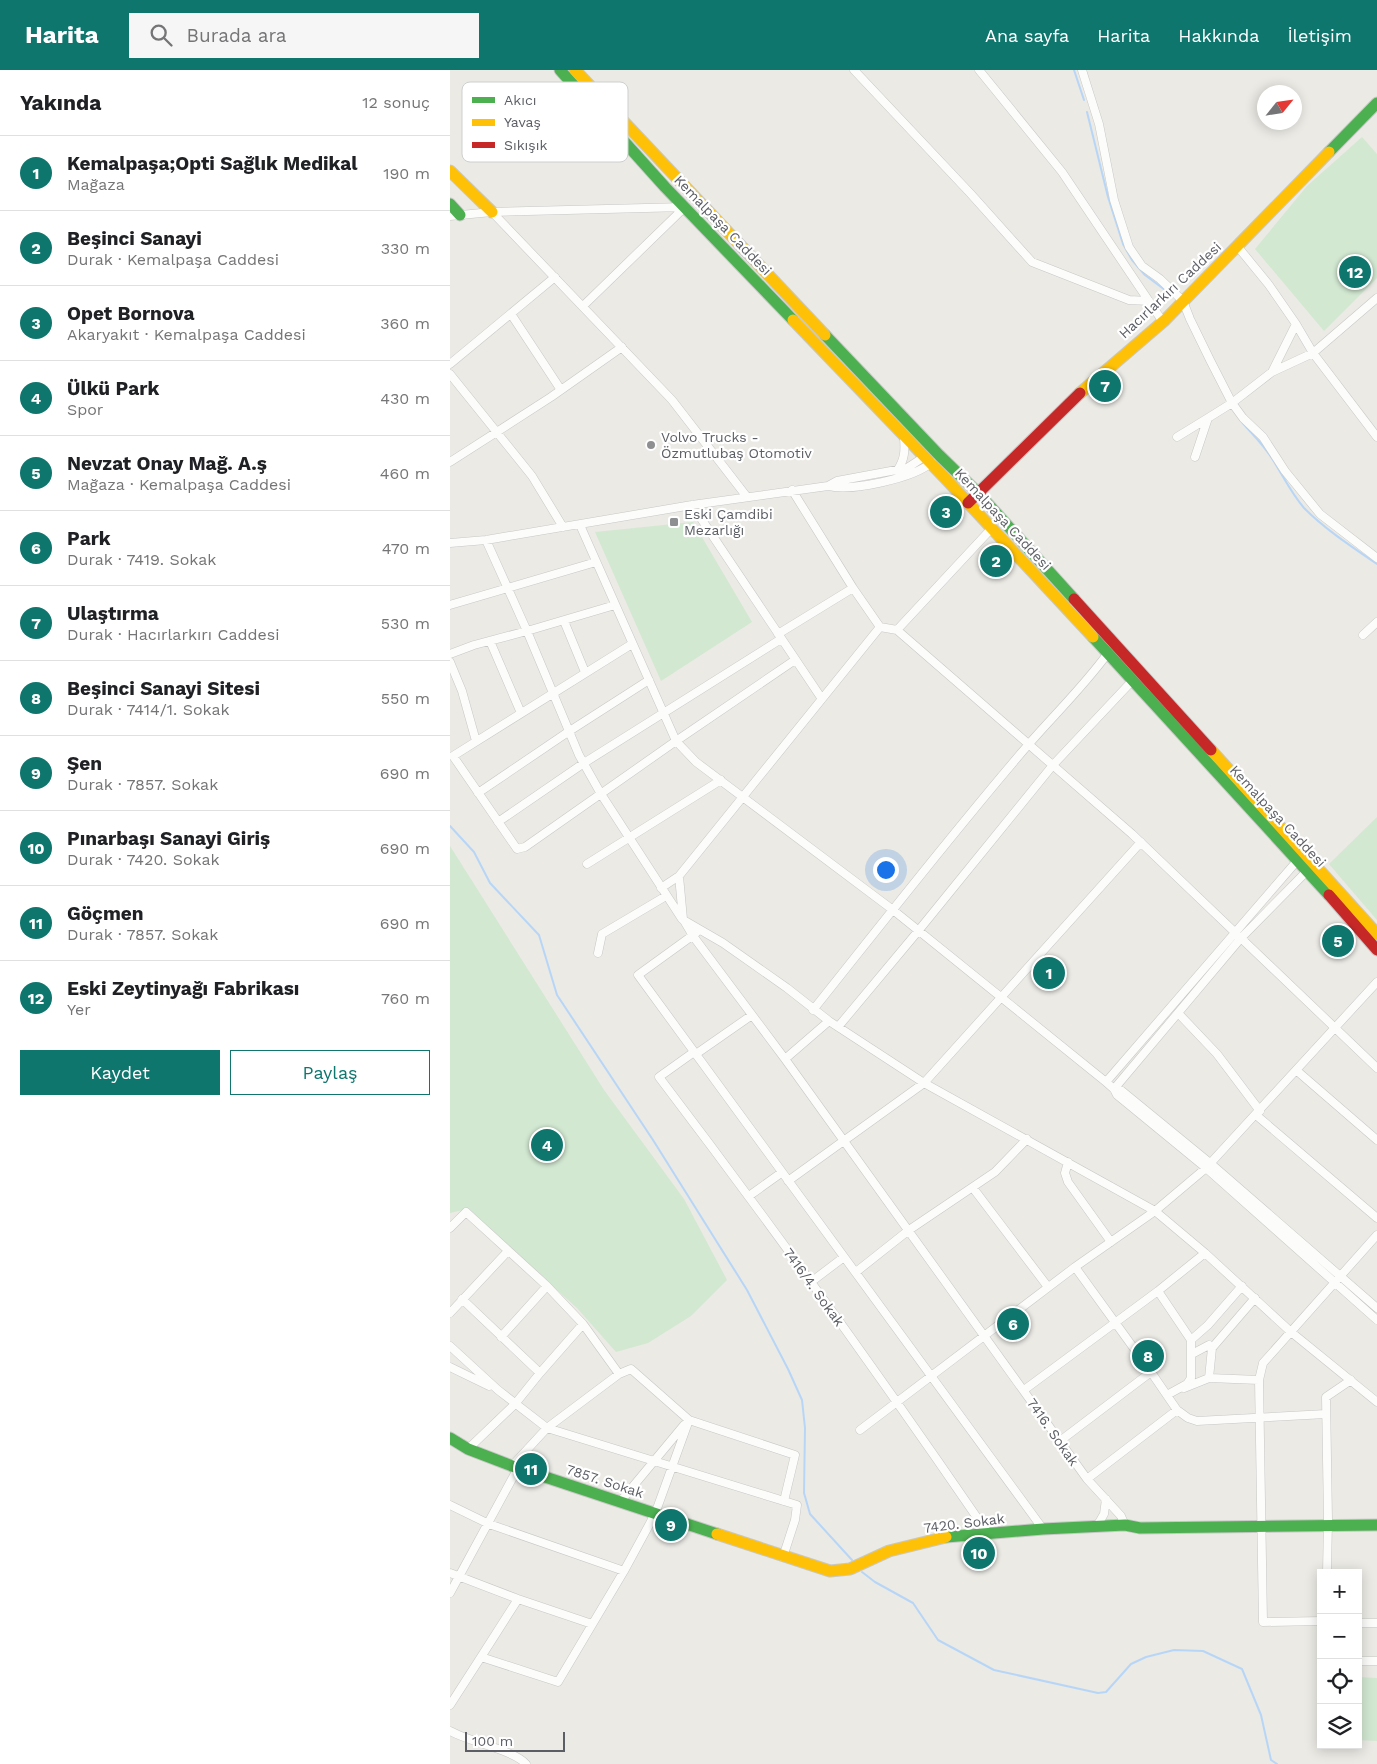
<!DOCTYPE html>
<html lang="tr">
<head>
<meta charset="utf-8">
<style>
	:root { --surface:#fff; --page:#f6f6f6; --text:#202124; --muted:#757577; --line:#e0e0e0; --accent:#0f766e }
	body { margin:0; font-family:"Work Sans",sans-serif; background:var(--page); color:var(--text) }
	.controls { position:absolute; right:15px; bottom:15px; display:grid; overflow:hidden; border-radius:0px; box-shadow:0 2px 12px #0003 }
	.controls button { width:45px; height:45px; display:grid; place-items:center; padding:0; border:0; border-bottom:1px solid var(--line); background:var(--surface); color:var(--text); font:25px sans-serif }
	.compass { position:absolute; left:807px; top:15px; width:45px; height:45px; border-radius:50%; background:var(--surface); box-shadow:0 2px 12px #0003; rotate:60deg }
	.scale { position:absolute; left:15px; bottom:12px; width:100px; box-sizing:border-box; padding-left:5px; border:2px solid #5b5e64; border-top:0; font-size:14px; line-height:18px; white-space:nowrap; color:#5b5e64; -webkit-text-stroke:4px #fff; paint-order:stroke }
	.you { position:absolute; left:435px; top:799px; width:18px; height:18px; margin:-12px; border:4px solid #fff; border-radius:50%; background:#1a73e8; box-shadow:0 0 0 8px #1a73e833 }
	.badge { display:grid; place-items:center; width:32px; height:32px; border-radius:50%; background:var(--accent); color:#fff; font-size:16px; font-weight:700 }
	.pin { position:absolute; translate:-50% -50%; border:2px solid #fff; box-shadow:0 1px 5px #0006 }
	.list { margin:0; padding:0; list-style:none }
	h2 { display:flex; justify-content:space-between; align-items:center; height:65px; margin:0; padding:0 20px; font-size:21px }
	h2 small { font-size:16px; font-weight:400; color:var(--muted) }
	.list li { display:grid; grid-template-columns:32px 1fr auto; gap:15px; align-items:center; box-sizing:border-box; height:75px; padding:0 20px; border-top:1px solid var(--line) }
	.list b { display:block; font-size:19px; white-space:nowrap }
	.list p { margin:0; font-size:16px; white-space:nowrap; color:var(--muted) }
	.list em { font-size:16px; font-style:normal; color:var(--muted) }
	.actions { display:flex; gap:10px; padding:15px 20px }
	.actions a { flex:1; padding:11px 0; border:1px solid var(--accent); border-radius:0px; text-align:center; font-size:18px; color:var(--accent) }
	.actions .main { background:var(--accent); color:#fff }
	.icon { flex:none; width:28px; height:28px; fill:none; stroke:currentColor; stroke-width:2; stroke-linecap:round; stroke-linejoin:round }
	.map { position:relative; flex:none; width:927px; height:1694px; overflow:hidden }
	header { display:flex; align-items:center; gap:30px; box-sizing:border-box; height:70px; padding:0 25px; background:var(--accent); color:#fff }
	header strong { font-size:24px }
	nav { display:flex; gap:28px; margin-inline-start:auto; font-size:18px }
	.search { width:350px; height:45px; background:var(--page); display:flex; align-items:center; gap:12px; box-sizing:border-box; padding:0 18px; border-radius:0px; color:var(--muted); font-size:19px }
	main { display:flex }
	aside { flex:1; background:var(--surface) }
	.map>svg:first-child { display:block }
	.green { fill:#d2e8d1 }
	.lines { fill:none; stroke-linecap:round; stroke-linejoin:round }
	.stream { stroke:#b7d6f7; stroke-width:2 }
	.street-casing { stroke:#c7c7c6; stroke-width:9 }
	.fast-casing { stroke:#c8c8c7; stroke-width:13 }
	.slow-casing { stroke:#c8c8c7; stroke-width:13 }
	.jam-casing { stroke:#c8c8c7; stroke-width:13 }
	.street { stroke:#fcfcfb; stroke-width:8 }
	.fast { stroke:#4caf50; stroke-width:11 }
	.slow { stroke:#ffc107; stroke-width:11 }
	.jam { stroke:#c62828; stroke-width:11 }
	.poi-dot { fill:#8d8f91; stroke:#fff; stroke-width:2 }
	.labels { text-anchor:middle; dominant-baseline:central; stroke-width:4.5; stroke-linejoin:round; paint-order:stroke }
	.street-label { font-size:14px; fill:#5b5e64; stroke:#fff }
	.poi-label { font-size:14px; fill:#5b5e64; stroke:#fff; text-anchor:start }
	.key { fill:#fff; stroke:#cecfd0; stroke-width:1 }
	.key-label { font-size:14px; fill:#5b5e64 }
</style>
</head>
<body>
<header>
<strong>Harita</strong>
<div class="search"><svg class="icon" aria-label="search" viewBox="0 0 24 24"><circle cx="10" cy="10" r="6"/><path d="M15 15l6 6"/></svg>Burada ara</div>
<nav><a>Ana sayfa</a><a>Harita</a><a>Hakkında</a><a>İletişim</a></nav>
</header>
<main>
<aside>
<h2>Yakında<small>12 sonuç</small></h2>
<ul class="list">
<li><span class="badge">1</span><div><b>Kemalpaşa;Opti Sağlık Medikal</b><p>Mağaza</p></div><em>190 m</em></li>
<li><span class="badge">2</span><div><b>Beşinci Sanayi</b><p>Durak · Kemalpaşa Caddesi</p></div><em>330 m</em></li>
<li><span class="badge">3</span><div><b>Opet Bornova</b><p>Akaryakıt · Kemalpaşa Caddesi</p></div><em>360 m</em></li>
<li><span class="badge">4</span><div><b>Ülkü Park</b><p>Spor</p></div><em>430 m</em></li>
<li><span class="badge">5</span><div><b>Nevzat Onay Mağ. A.ş</b><p>Mağaza · Kemalpaşa Caddesi</p></div><em>460 m</em></li>
<li><span class="badge">6</span><div><b>Park</b><p>Durak · 7419. Sokak</p></div><em>470 m</em></li>
<li><span class="badge">7</span><div><b>Ulaştırma</b><p>Durak · Hacırlarkırı Caddesi</p></div><em>530 m</em></li>
<li><span class="badge">8</span><div><b>Beşinci Sanayi Sitesi</b><p>Durak · 7414/1. Sokak</p></div><em>550 m</em></li>
<li><span class="badge">9</span><div><b>Şen</b><p>Durak · 7857. Sokak</p></div><em>690 m</em></li>
<li><span class="badge">10</span><div><b>Pınarbaşı Sanayi Giriş</b><p>Durak · 7420. Sokak</p></div><em>690 m</em></li>
<li><span class="badge">11</span><div><b>Göçmen</b><p>Durak · 7857. Sokak</p></div><em>690 m</em></li>
<li><span class="badge">12</span><div><b>Eski Zeytinyağı Fabrikası</b><p>Yer</p></div><em>760 m</em></li>
</ul>
<div class="actions"><a class="main">Kaydet</a><a>Paylaş</a></div>
</aside>
<div class="map">
<svg width="927" height="1694" viewBox="0 0 927 1694">
	<rect width="100%" height="100%" fill="#ebeae5"/>
	<!-- green -->
	<path class="green" d="M 912,67 L 927,84 L 927,208 L 874,261 L 805,179 L 857,116 Z
		M 243,452 L 302,552 L 211,611 L 145,462 Z
		M 927,747 L 927,850 L 879,794 Z
		M 0,776 L 154,1020 L 234,1129 L 277,1210 L 241,1246 L 198,1273 L 166,1282 L 127,1238 L 17,1139 L 0,1143 Z
		M 908,1607 L 927,1608 L 927,1671 L 908,1670 Z"/>
	<g class="lines">
		<!-- stream -->
		<path class="stream" d="M 624,0 L 634,30
			M 637,42 L 658,127 L 673,174 L 682,190 L 695,205 L 723,226
			M 791,351 C 802,364 814,375 823,390 C 833,406 841,423 854,438 C 876,460 902,477 927,494
			M 0,756 L 24,782 L 40,813 L 89,865 L 107,925 L 203,1070 L 297,1220 L 338,1299 L 352,1330 L 355,1358 L 354,1423 L 360,1444 L 402,1490
			M 412,1502 L 425,1512 L 463,1533 L 488,1570 L 544,1600 L 648,1623 L 656,1622 L 681,1594 L 696,1587 L 724,1580 L 753,1581 L 792,1599 L 811,1645 L 821,1690 L 827,1694"/>
		<defs>
			<path id="street" d="M 404,0 L 520,123 L 582,192 L 679,230 L 699,231
				M 529,0 L 612,102 L 713,252
				M 632,0 L 649,54 L 664,130 L 679,177 L 692,196 L 710,209 L 733,231 L 740,249 L 760,290 L 782,333 L 793,348 L 813,367 L 835,401 L 870,444 L 927,488
				M 42,142 L 222,330 L 297,427
				M 0,146 L 42,142 L 235,137
				M 788,177 L 819,215 L 846,254 L 863,283 L 927,367
				M 133,236 L 235,137
				M 61,244 L 111,320
				M 0,294 L 105,207
				M 822,302 L 846,254
				M 0,304 L 82,406 L 113,457
				M 758,348 L 782,333 L 822,302 L 863,283 L 927,228
				M 727,367 L 758,348 L 745,387
				M 0,392 L 101,327 L 172,277
				M 447,401 C 455,389 455,381 454,367
				M 378,416 C 400,422 465,408 482,392
				M 342,420 L 403,518 L 430,557
				M 242,435 L 372,629
				M 130,455 L 226,671 L 246,692 L 443,840 L 656,1012 L 664,1019 L 667,1025 L 756,1098 L 927,1250
				M 36,470 L 77,561 L 129,685 L 151,724 L 232,849
				M 0,473 L 36,470 L 242,435 L 378,416 L 387,411 L 457,398 L 474,387
				M 0,535 L 146,492
				M 114,551 L 135,602
				M 447,560 L 541,459
				M 328,564 L 403,518
				M 913,565 L 927,552
				M 40,571 L 71,643
				M 182,574 L 3,686 L 67,779 L 75,777 L 226,671 L 345,590
				M 0,584 L 24,575 L 77,561 L 165,535
				M 0,592 L 12,621 L 26,671
				M 28,723 L 118,662 L 199,610
				M 48,752 L 134,693 L 331,569
				M 137,794 L 271,710
				M 211,818 L 229,806
				M 235,851 L 273,873 L 337,918 L 379,951 L 474,1013 L 705,1141 L 755,1183 L 841,1262 L 927,1332
				M 246,863 L 188,905 L 593,1459
				M 148,883 L 152,864 L 216,826
				M 363,940 C 434,851 504,761 578,675 C 605,644 634,616 658,583
				M 728,943 L 767,984 L 810,1041
				M 388,957 L 469,860 L 603,695 L 683,610
				M 244,982 L 209,1007 C 323,1157 433,1310 539,1465
				M 246,984 L 302,945
				M 335,989 L 379,951
				M 846,1000 L 927,1070
				M 656,1012 L 847,791
				M 664,1019 L 672,1021 L 760,1093 L 927,1238
				M 664,1019 L 791,868 L 858,800
				M 806,1045 L 927,1148
				M 618,1092 L 615,1103 L 618,1112 L 661,1172
				M 338,1111 L 474,1013 L 691,772
				M 523,1118 L 598,1217
				M 299,1126 L 331,1103
				M 0,1158 L 16,1142 L 97,1216 L 133,1254 L 169,1304
				M 625,1197 L 701,1302 L 727,1340 L 738,1348 L 747,1351 L 876,1344
				M 406,1202 L 459,1160 L 545,1102 L 577,1069
				M 361,1212 L 394,1187
				M 708,1221 L 741,1270
				M 12,1229 L 90,1303
				M 0,1243 L 58,1181
				M 51,1267 L 97,1216
				M 0,1276 L 48,1320 L 97,1358 L 347,1435 L 345,1450 L 333,1487
				M 742,1284 L 759,1275
				M 0,1297 L 39,1316
				M 759,1308 L 809,1310
				M 734,1318 L 759,1308 L 762,1278 L 805,1228
				M 574,1320 L 708,1221 L 755,1183
				M 717,1325 L 737,1314 L 741,1308 L 741,1270 L 758,1255 L 792,1216
				M 410,1360 L 625,1197 L 705,1141 L 756,1098 L 927,912
				M 610,1371 L 701,1302
				M 18,1379 L 65,1334 L 90,1303 L 133,1254
				M 62,1396 L 97,1358 L 169,1304 L 181,1299 L 239,1350 L 345,1385 L 334,1431
				M 637,1409 L 727,1340
				M 170,1432 L 234,1355
				M 0,1435 L 39,1454 L 174,1501
				M 675,1455 L 671,1446 L 637,1409 L 335,989 L 243,866 L 233,849 L 229,806 L 430,557 L 447,560 L 682,764 L 927,998
				M 647,1456 L 654,1444 L 656,1429
				M 0,1503 L 68,1529 L 142,1554
				M 877,1503 L 878,1450 L 876,1327 L 901,1310
				M 0,1523 L 68,1398
				M 871,1551 L 813,1552 L 809,1310 L 813,1293 L 927,1165
				M 908,1553 L 927,1553
				M 31,1587 L 68,1529
				M 908,1591 L 927,1591
				M 0,1635 L 31,1587 L 108,1612 L 174,1501 L 205,1444 L 239,1350
				M 0,1661 C 19,1672 64,1680 76,1694"/>
			<path id="fast" d="M 110,0 L 215,117 L 343,250
				M 879,82 L 927,33
				M 0,134 L 10,145
				M 375,265 L 489,385 L 528,423 L 624,529
				M 643,567 L 879,825
				M 0,1368 L 18,1379 L 62,1396 L 267,1464
				M 496,1467 L 593,1459 L 675,1455 L 690,1458 L 927,1455"/>
			<path id="slow" d="M 125,0 L 375,265
				M 0,101 L 42,142
				M 343,250 L 495,408 L 643,567
				M 630,323 L 715,250 L 879,82
				M 761,680 L 927,864
				M 267,1464 L 380,1501 L 400,1499 L 439,1481 L 496,1467"/>
			<path id="jam" d="M 518,433 L 630,323
				M 624,529 L 761,680
				M 879,825 L 927,880"/>
		</defs>
		<!-- street casing -->
		<use href="#street" class="street-casing"/>
		<!-- fast casing -->
		<use href="#fast" class="fast-casing"/>
		<!-- slow casing -->
		<use href="#slow" class="slow-casing"/>
		<!-- jam casing -->
		<use href="#jam" class="jam-casing"/>
		<!-- street -->
		<use href="#street" class="street"/>
		<!-- fast -->
		<use href="#fast" class="fast"/>
		<!-- slow -->
		<use href="#slow" class="slow"/>
		<!-- jam -->
		<use href="#jam" class="jam"/>
	</g>
	<!-- markers -->
	<g class="poi-dot">
		<circle cx="201" cy="375" r="5"/>
		<rect x="219" y="447" width="10" height="10" rx="2.5"/>
	</g>
	<g class="labels">
		<!-- street labels -->
		<g class="street-label">
			<text transform="translate(273 155) rotate(46)">Kemalpaşa Caddesi</text>
			<text transform="translate(720 220) rotate(-43)">Hacırlarkırı Caddesi</text>
			<text transform="translate(553 449) rotate(47)">Kemalpaşa Caddesi</text>
			<text transform="translate(828 746) rotate(47)">Kemalpaşa Caddesi</text>
			<text transform="translate(364 1217) rotate(54)">7416/4. Sokak</text>
			<text transform="translate(603 1362) rotate(55)">7416. Sokak</text>
			<text transform="translate(155 1411) rotate(18)">7857. Sokak</text>
			<text transform="translate(514 1453) rotate(-7)">7420. Sokak</text>
		</g>
		<!-- poi labels -->
		<g class="poi-label">
			<text x="211" y="367">Volvo Trucks -<tspan x="211" dy="16">Özmutlubaş Otomotiv</tspan></text>
			<text x="234" y="444">Eski Çamdibi<tspan x="234" dy="16">Mezarlığı</tspan></text>
		</g>
	</g>
	<!-- legend -->
	<rect x="12" y="12" width="166" height="80" rx="8" class="key"/>
	<rect x="22" y="27" width="23" height="6" fill="#4caf50"/>
	<rect x="22" y="49" width="23" height="7" fill="#ffc107"/>
	<rect x="22" y="72" width="23" height="6" fill="#c62828"/>
	<g class="key-label">
		<text x="54" y="35">Akıcı</text>
		<text x="54" y="57">Yavaş</text>
		<text x="54" y="80">Sıkışık</text>
	</g>
</svg>
<div class="controls">
<button>+</button>
<button>−</button>
<button><svg class="icon" aria-label="locate" viewBox="0 0 24 24"><circle cx="12" cy="12" r="6"/><path d="M12 2v4M12 18v4M2 12h4M18 12h4"/></svg></button>
<button><svg class="icon" aria-label="layers" viewBox="0 0 24 24"><path d="M12 4l9 5-9 5-9-5zM3 14l9 5 9-5"/></svg></button>
</div>
<svg class="compass" viewBox="-18 -18 36 36"><path d="M0-13l5 13h-10z" fill="#e53935"/><path d="M0 13l5-13h-10z" fill="#757577"/></svg>
<div class="scale">100 m</div>
<div class="you"></div>
<div class="pin badge" style="left:599px;top:903px">1</div>
<div class="pin badge" style="left:546px;top:491px">2</div>
<div class="pin badge" style="left:496px;top:442px">3</div>
<div class="pin badge" style="left:97px;top:1075px">4</div>
<div class="pin badge" style="left:888px;top:871px">5</div>
<div class="pin badge" style="left:563px;top:1254px">6</div>
<div class="pin badge" style="left:655px;top:316px">7</div>
<div class="pin badge" style="left:698px;top:1286px">8</div>
<div class="pin badge" style="left:221px;top:1455px">9</div>
<div class="pin badge" style="left:529px;top:1483px">10</div>
<div class="pin badge" style="left:81px;top:1399px">11</div>
<div class="pin badge" style="left:905px;top:202px">12</div>
</div>
</main>
</body>
</html>
